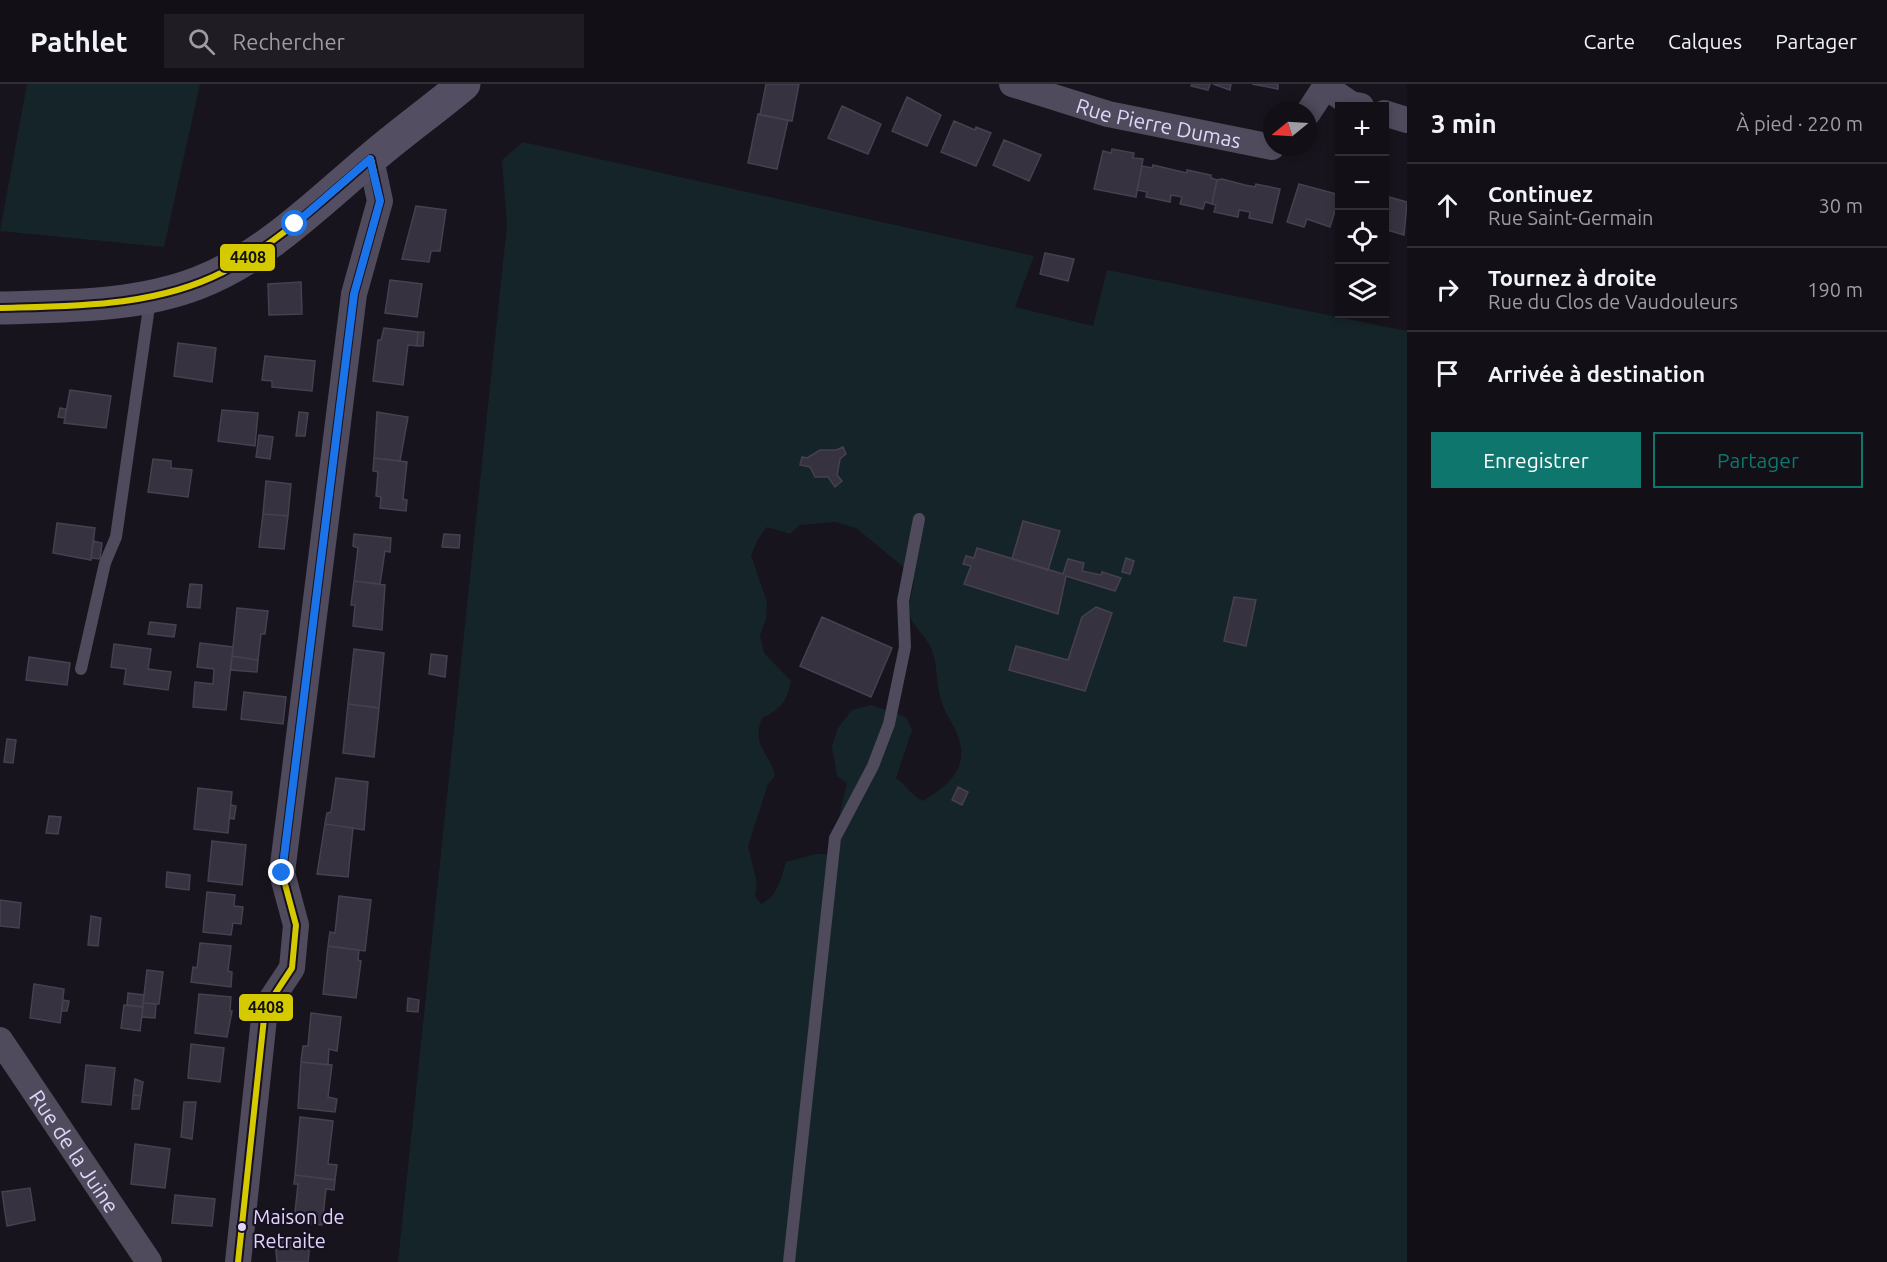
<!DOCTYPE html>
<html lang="fr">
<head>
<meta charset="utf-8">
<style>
	:root { --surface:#120f16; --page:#1f1d23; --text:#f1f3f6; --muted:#9c9ca1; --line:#312f35; --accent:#0f766e }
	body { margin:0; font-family:Ubuntu,sans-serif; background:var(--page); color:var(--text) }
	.controls { position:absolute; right:18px; top:18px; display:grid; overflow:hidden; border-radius:0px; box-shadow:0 3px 9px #0003 }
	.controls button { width:54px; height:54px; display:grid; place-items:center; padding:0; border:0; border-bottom:2px solid var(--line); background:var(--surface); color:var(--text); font:30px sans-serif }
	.compass { position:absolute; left:1263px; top:18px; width:54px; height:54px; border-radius:50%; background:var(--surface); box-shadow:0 3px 9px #0003; rotate:252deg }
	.stop { position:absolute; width:18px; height:18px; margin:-14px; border:4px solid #1a73e8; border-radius:50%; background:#fff }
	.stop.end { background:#1a73e8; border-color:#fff; box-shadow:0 2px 6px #0008 }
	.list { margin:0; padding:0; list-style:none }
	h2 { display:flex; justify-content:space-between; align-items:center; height:78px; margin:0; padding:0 24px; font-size:26px }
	h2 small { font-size:20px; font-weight:400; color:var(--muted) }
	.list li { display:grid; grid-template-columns:39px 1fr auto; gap:18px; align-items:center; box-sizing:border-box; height:84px; padding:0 24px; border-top:2px solid var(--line) }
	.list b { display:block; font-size:22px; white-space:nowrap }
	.list p { margin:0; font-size:20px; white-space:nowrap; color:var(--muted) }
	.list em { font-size:20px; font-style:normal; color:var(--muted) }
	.actions { display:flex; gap:12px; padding:18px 24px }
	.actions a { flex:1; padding:14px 0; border:2px solid var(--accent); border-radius:0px; text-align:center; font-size:21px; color:var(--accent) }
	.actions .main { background:var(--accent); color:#fff }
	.icon { flex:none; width:33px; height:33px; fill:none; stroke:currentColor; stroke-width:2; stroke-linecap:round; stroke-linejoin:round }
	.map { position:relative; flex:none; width:1407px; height:1178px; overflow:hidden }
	header { display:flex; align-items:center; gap:36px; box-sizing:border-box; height:84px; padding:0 30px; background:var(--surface); border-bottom:2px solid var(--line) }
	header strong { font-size:28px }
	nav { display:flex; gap:33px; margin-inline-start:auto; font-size:21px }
	.search { width:420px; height:54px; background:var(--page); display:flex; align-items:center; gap:15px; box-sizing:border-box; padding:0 21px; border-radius:0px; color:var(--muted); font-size:22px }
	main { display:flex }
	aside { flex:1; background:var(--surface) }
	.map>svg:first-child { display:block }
	.green { fill:#152428; fill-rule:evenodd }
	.building { fill:#37323f; stroke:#464050; stroke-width:1.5 }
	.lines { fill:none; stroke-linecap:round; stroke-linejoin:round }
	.service { stroke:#4f4a5c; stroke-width:12 }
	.minor { stroke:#4f4a5c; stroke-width:26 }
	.secondary { stroke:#544e63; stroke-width:33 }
	.bus-1-casing { stroke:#171021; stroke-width:10 }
	.bus-1 { stroke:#d5c900; stroke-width:6 }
	.route { stroke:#1a73e8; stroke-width:8 }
	.bus-dot { fill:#e1d5fa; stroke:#171021; stroke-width:2 }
	.labels { text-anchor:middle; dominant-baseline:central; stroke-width:4.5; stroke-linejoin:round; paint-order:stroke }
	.bus-label { font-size:20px; fill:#e1d5fa; stroke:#171021; text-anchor:start }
	.street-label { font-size:21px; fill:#e1d5fa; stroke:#171021 }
	.line-badge { stroke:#171021; stroke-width:2 }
	.pale-badge-label { font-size:16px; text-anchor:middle; font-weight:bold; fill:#111 }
</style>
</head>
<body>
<header>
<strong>Pathlet</strong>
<div class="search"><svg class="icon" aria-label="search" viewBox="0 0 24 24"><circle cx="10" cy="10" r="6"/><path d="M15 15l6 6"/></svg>Rechercher</div>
<nav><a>Carte</a><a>Calques</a><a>Partager</a></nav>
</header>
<main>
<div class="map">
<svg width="1407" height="1178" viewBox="0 0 1407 1178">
	<rect width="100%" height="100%" fill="#18141d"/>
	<!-- green -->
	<path class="green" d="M 27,0 L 200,0 L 164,163 L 0,147 Z
		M 523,58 L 1034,172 L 1015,223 L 1093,242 L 1107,186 L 1407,247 L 1407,1178 L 398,1178 L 507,141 L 502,76 ZM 835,438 L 856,444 L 913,491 C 916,506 904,521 911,535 C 917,547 929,555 933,569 C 938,585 936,603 942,619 C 946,631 954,641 958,652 C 970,685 947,702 923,717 C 912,712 906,701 896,694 L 912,646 L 906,633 L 871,621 L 852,626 L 838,644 L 832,662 L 837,692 L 847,699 L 840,728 L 842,754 L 832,770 L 816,770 L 786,778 C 781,794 778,812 761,820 L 755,812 L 757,799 L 748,762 L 768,700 L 775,692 C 769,667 751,662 762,634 C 781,625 787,617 791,597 L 764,569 L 760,551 L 766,535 L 767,518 L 751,471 L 758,455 L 767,443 L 790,450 L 800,441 Z"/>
	<!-- building -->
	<path class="building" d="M 766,0 L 799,0 L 792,37 L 760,31 Z
		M 1192,0 L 1210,0 L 1208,6 L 1191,2 Z
		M 1213,0 L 1231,0 L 1230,6 Z
		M 1252,0 L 1278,0 L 1278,5 Z
		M 907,13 L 941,31 L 927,62 L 892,47 Z
		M 842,22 L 881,40 L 868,70 L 828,54 Z
		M 758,30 L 788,36 L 777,85 L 748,79 Z
		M 954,37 L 975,46 L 976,43 L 991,49 L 976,82 L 941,68 Z
		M 1004,56 L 1041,71 L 1029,97 L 993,81 Z
		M 1112,65 L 1134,69 L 1133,74 L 1143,75 L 1136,113 L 1094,105 L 1103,67 L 1111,69 Z
		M 1153,81 L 1187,89 L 1187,86 L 1211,91 L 1211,94 L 1217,96 L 1212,120 L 1205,118 L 1203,125 L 1180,120 L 1182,113 L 1171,111 L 1170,118 L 1146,113 L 1147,108 L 1137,106 L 1142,82 L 1152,84 Z
		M 1222,95 L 1245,101 L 1255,103 L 1256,100 L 1280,105 L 1272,139 L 1249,134 L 1250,128 L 1239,126 L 1238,133 L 1214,128 L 1216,121 L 1212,120 L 1217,96 Z
		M 1299,100 L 1340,111 L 1330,143 L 1307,135 L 1304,143 L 1287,138 Z
		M 1384,107 L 1389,113 L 1407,118 L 1404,151 L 1384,145 Z
		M 416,122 L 446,126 L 440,167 L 431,167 L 429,178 L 402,175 Z
		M 1045,169 L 1074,175 L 1068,197 L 1040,190 Z
		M 390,196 L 422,200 L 417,233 L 385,229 Z
		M 301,198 L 302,230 L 269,231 L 268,200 Z
		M 384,244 L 418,248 L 417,262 L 408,261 L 403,301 L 373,297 L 378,256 L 381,256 Z
		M 418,248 L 424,248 L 423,262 L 417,262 Z
		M 178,259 L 216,264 L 212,298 L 174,292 Z
		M 265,272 L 315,277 L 312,307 L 272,303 L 272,297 L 262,296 Z
		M 70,306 L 111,312 L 106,344 L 64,339 Z
		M 60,324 L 66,325 L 65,334 L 58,333 Z
		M 222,326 L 258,329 L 255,362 L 218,357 Z
		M 299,328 L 308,329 L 305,352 L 296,352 Z
		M 377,328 L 408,333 L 400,377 L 374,374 Z
		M 259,351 L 273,353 L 270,375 L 256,373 Z
		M 843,363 L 846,370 L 840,375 L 837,391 L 842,397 L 835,403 L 828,393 L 815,393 L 810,383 L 800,381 L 802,373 L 807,374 L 820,366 L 836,366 Z
		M 374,374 L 407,378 L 403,415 L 407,416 L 406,427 L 380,424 L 381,413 L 376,412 L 378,388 L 373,387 Z
		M 153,375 L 171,377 L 171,384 L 192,386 L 188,413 L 148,408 Z
		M 266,397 L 291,400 L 288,432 L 263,430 Z
		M 263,430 L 288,432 L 284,465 L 259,463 Z
		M 1023,437 L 1060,447 L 1048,486 L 1012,475 Z
		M 57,439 L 95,444 L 91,476 L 53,469 Z
		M 354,450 L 391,454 L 390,468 L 385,467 L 380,500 L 354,497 L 358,464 L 353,462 Z
		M 444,450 L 460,451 L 459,464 L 442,463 Z
		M 93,457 L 102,459 L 100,475 L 91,474 Z
		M 977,464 L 1063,490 L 1068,475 L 1084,479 L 1082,487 L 1101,491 L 1102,488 L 1121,494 L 1115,507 L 1066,492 L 1058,530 L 964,500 L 971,482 L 963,480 L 966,472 L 974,474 Z
		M 1126,474 L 1134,477 L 1130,490 L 1122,488 Z
		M 354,497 L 385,501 L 382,546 L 353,542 L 355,521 L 351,521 Z
		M 190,500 L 202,501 L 200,524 L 187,523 Z
		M 1234,513 L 1256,516 L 1246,562 L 1224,557 Z
		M 1096,523 L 1112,529 L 1085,607 L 1009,586 L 1016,562 L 1068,576 L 1082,533 Z
		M 237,524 L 268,527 L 265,550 L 261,550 L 258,576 L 232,572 Z
		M 822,533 L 892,564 L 871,613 L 800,582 Z
		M 150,538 L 176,541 L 174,553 L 148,550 Z
		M 200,559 L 233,563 L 226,626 L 193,623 L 195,598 L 213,600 L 214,585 L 197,583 Z
		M 114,560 L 151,565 L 148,585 L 171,588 L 168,606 L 124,600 L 126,585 L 111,583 Z
		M 354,565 L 384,569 L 379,624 L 348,620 Z
		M 431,570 L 447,572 L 445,593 L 429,590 Z
		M 232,572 L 258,576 L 257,588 L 231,586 Z
		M 29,573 L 70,579 L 67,601 L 26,596 Z
		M 244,608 L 286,613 L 283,640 L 241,635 Z
		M 348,620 L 379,624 L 374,673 L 343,669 Z
		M 7,655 L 16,656 L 13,679 L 4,678 Z
		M 336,694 L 368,698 L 364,746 L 325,740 L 327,729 L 331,728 Z
		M 958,703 L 968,708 L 962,721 L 952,716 Z
		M 198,704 L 232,708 L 228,749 L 194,745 Z
		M 231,721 L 236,722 L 234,735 L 229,734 Z
		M 49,732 L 61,733 L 58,750 L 46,749 Z
		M 325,740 L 353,744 L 348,793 L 317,790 Z
		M 212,757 L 246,761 L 242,801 L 208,797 Z
		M 167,788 L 190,791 L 189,806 L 166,803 Z
		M 207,808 L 235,811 L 234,822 L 243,823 L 241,840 L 233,839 L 231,851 L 203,848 Z
		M 339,812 L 371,816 L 365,867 L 328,862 L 330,848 L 335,849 Z
		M 0,816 L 21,819 L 19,844 L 0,842 Z
		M 91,832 L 101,834 L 98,862 L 88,861 Z
		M 200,859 L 231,862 L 228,887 L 232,888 L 231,903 L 191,898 L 193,883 L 197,884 Z
		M 328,862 L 359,866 L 358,876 L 361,877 L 356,914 L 323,910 Z
		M 147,886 L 163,888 L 159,920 L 143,919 Z
		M 34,900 L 64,905 L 60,939 L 30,934 Z
		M 128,909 L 144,911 L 143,923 L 127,921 Z
		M 199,910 L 231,913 L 230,927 L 232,927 L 227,953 L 195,949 Z
		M 408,914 L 419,916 L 418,928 L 407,927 Z
		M 63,916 L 69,917 L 67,927 L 62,927 Z
		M 143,919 L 156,920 L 155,934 L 142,933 Z
		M 124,921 L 143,923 L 140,947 L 121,944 Z
		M 311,929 L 341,933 L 337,967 L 329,965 L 328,981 L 301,978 L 303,962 L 308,962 Z
		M 191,960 L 224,964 L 220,998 L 188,994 Z
		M 301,978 L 332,981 L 328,1013 L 337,1015 L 335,1028 L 298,1024 Z
		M 86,981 L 115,984 L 111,1021 L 82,1018 Z
		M 135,995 L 143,998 L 141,1012 L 133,1011 Z
		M 133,1011 L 141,1012 L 139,1025 L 132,1025 Z
		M 184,1018 L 196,1018 L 192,1055 L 181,1053 Z
		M 300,1033 L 333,1037 L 328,1080 L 337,1081 L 335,1096 L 295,1091 Z
		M 135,1060 L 170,1065 L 165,1104 L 131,1100 Z
		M 295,1091 L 335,1096 L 334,1106 L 326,1105 L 322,1141 L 294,1138 L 298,1100 L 294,1100 Z
		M 30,1104 L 35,1136 L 7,1142 L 2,1108 Z
		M 175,1111 L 215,1115 L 212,1142 L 172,1139 Z
		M 275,1155 L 310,1159 L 308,1178 L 277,1178 Z"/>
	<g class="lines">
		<!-- service -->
		<path class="service" d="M 81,585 L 105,479 L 116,453 L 150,216
			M 789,1178 L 835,754 L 873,682 L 889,640 L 905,563 L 903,517 L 919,435"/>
		<!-- minor -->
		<g class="minor">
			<path id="s1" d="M 1012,0 L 1108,30 L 1272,63"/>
			<path d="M 1326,3 L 1351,20 L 1361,22"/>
			<path d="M 1308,29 L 1327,0"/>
			<path d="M 1384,29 L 1407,36"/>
			<path id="s2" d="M 0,956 L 149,1178"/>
			<path d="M 238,1178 L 265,925 L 292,884 L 296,841 L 282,789 L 354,210 L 380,117 L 371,75"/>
		</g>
		<!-- secondary -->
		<path class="secondary" d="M 0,224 C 66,222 136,223 198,199 C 263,174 316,121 368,77 C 399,50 433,26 464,0"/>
		<defs>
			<path id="bus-1" d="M 0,224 C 74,222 155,223 223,188 C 278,159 324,115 371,75 L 380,117 L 354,210 L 282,789 L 296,841 L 292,884 L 265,925 L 238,1178"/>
		</defs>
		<!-- bus-1 casing -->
		<use href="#bus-1" class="bus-1-casing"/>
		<!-- bus-1 -->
		<use href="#bus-1" class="bus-1"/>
	</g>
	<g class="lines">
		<!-- route -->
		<path class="route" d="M 282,789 L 354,210 L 380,117 L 370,75 L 295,140"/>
	</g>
	<!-- markers -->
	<circle class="bus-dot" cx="242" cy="1143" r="5"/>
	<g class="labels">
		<!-- bus labels -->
		<g class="bus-label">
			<text x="253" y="1132">Maison de<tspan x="253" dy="24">Retraite</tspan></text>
		</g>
		<!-- street labels -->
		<g class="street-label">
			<text stroke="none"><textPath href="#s1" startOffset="152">Rue Pierre Dumas</textPath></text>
			<text stroke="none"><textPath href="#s2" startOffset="134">Rue de la Juine</textPath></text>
		</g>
	</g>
	<g class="line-badge">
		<rect x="219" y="159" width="57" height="29" rx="6" fill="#d5c900"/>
		<rect x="238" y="909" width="56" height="29" rx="6" fill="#d5c900"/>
	</g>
	<g class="pale-badge-label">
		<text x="248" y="179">4408</text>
		<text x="266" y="929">4408</text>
	</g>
</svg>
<div class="controls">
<button>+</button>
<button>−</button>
<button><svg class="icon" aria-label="locate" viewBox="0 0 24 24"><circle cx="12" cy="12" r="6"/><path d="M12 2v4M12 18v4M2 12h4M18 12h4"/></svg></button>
<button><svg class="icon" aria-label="layers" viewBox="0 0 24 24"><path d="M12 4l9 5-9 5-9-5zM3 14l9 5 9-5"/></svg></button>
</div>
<svg class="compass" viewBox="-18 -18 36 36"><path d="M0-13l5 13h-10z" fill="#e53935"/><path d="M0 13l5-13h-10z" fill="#9c9ca1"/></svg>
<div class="stop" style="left:295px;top:140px"></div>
<div class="stop end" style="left:282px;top:789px"></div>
</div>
<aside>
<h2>3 min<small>À pied · 220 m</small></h2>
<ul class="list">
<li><svg class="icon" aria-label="ahead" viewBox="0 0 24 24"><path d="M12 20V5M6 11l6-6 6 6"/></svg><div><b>Continuez</b><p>Rue Saint-Germain</p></div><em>30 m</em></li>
<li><svg class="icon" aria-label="right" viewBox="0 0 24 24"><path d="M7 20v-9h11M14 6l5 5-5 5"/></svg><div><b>Tournez à droite</b><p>Rue du Clos de Vaudouleurs</p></div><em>190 m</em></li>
<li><svg class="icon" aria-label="arrive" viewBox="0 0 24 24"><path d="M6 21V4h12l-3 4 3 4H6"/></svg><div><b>Arrivée à destination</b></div></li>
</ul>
<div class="actions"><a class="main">Enregistrer</a><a>Partager</a></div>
</aside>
</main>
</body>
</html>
